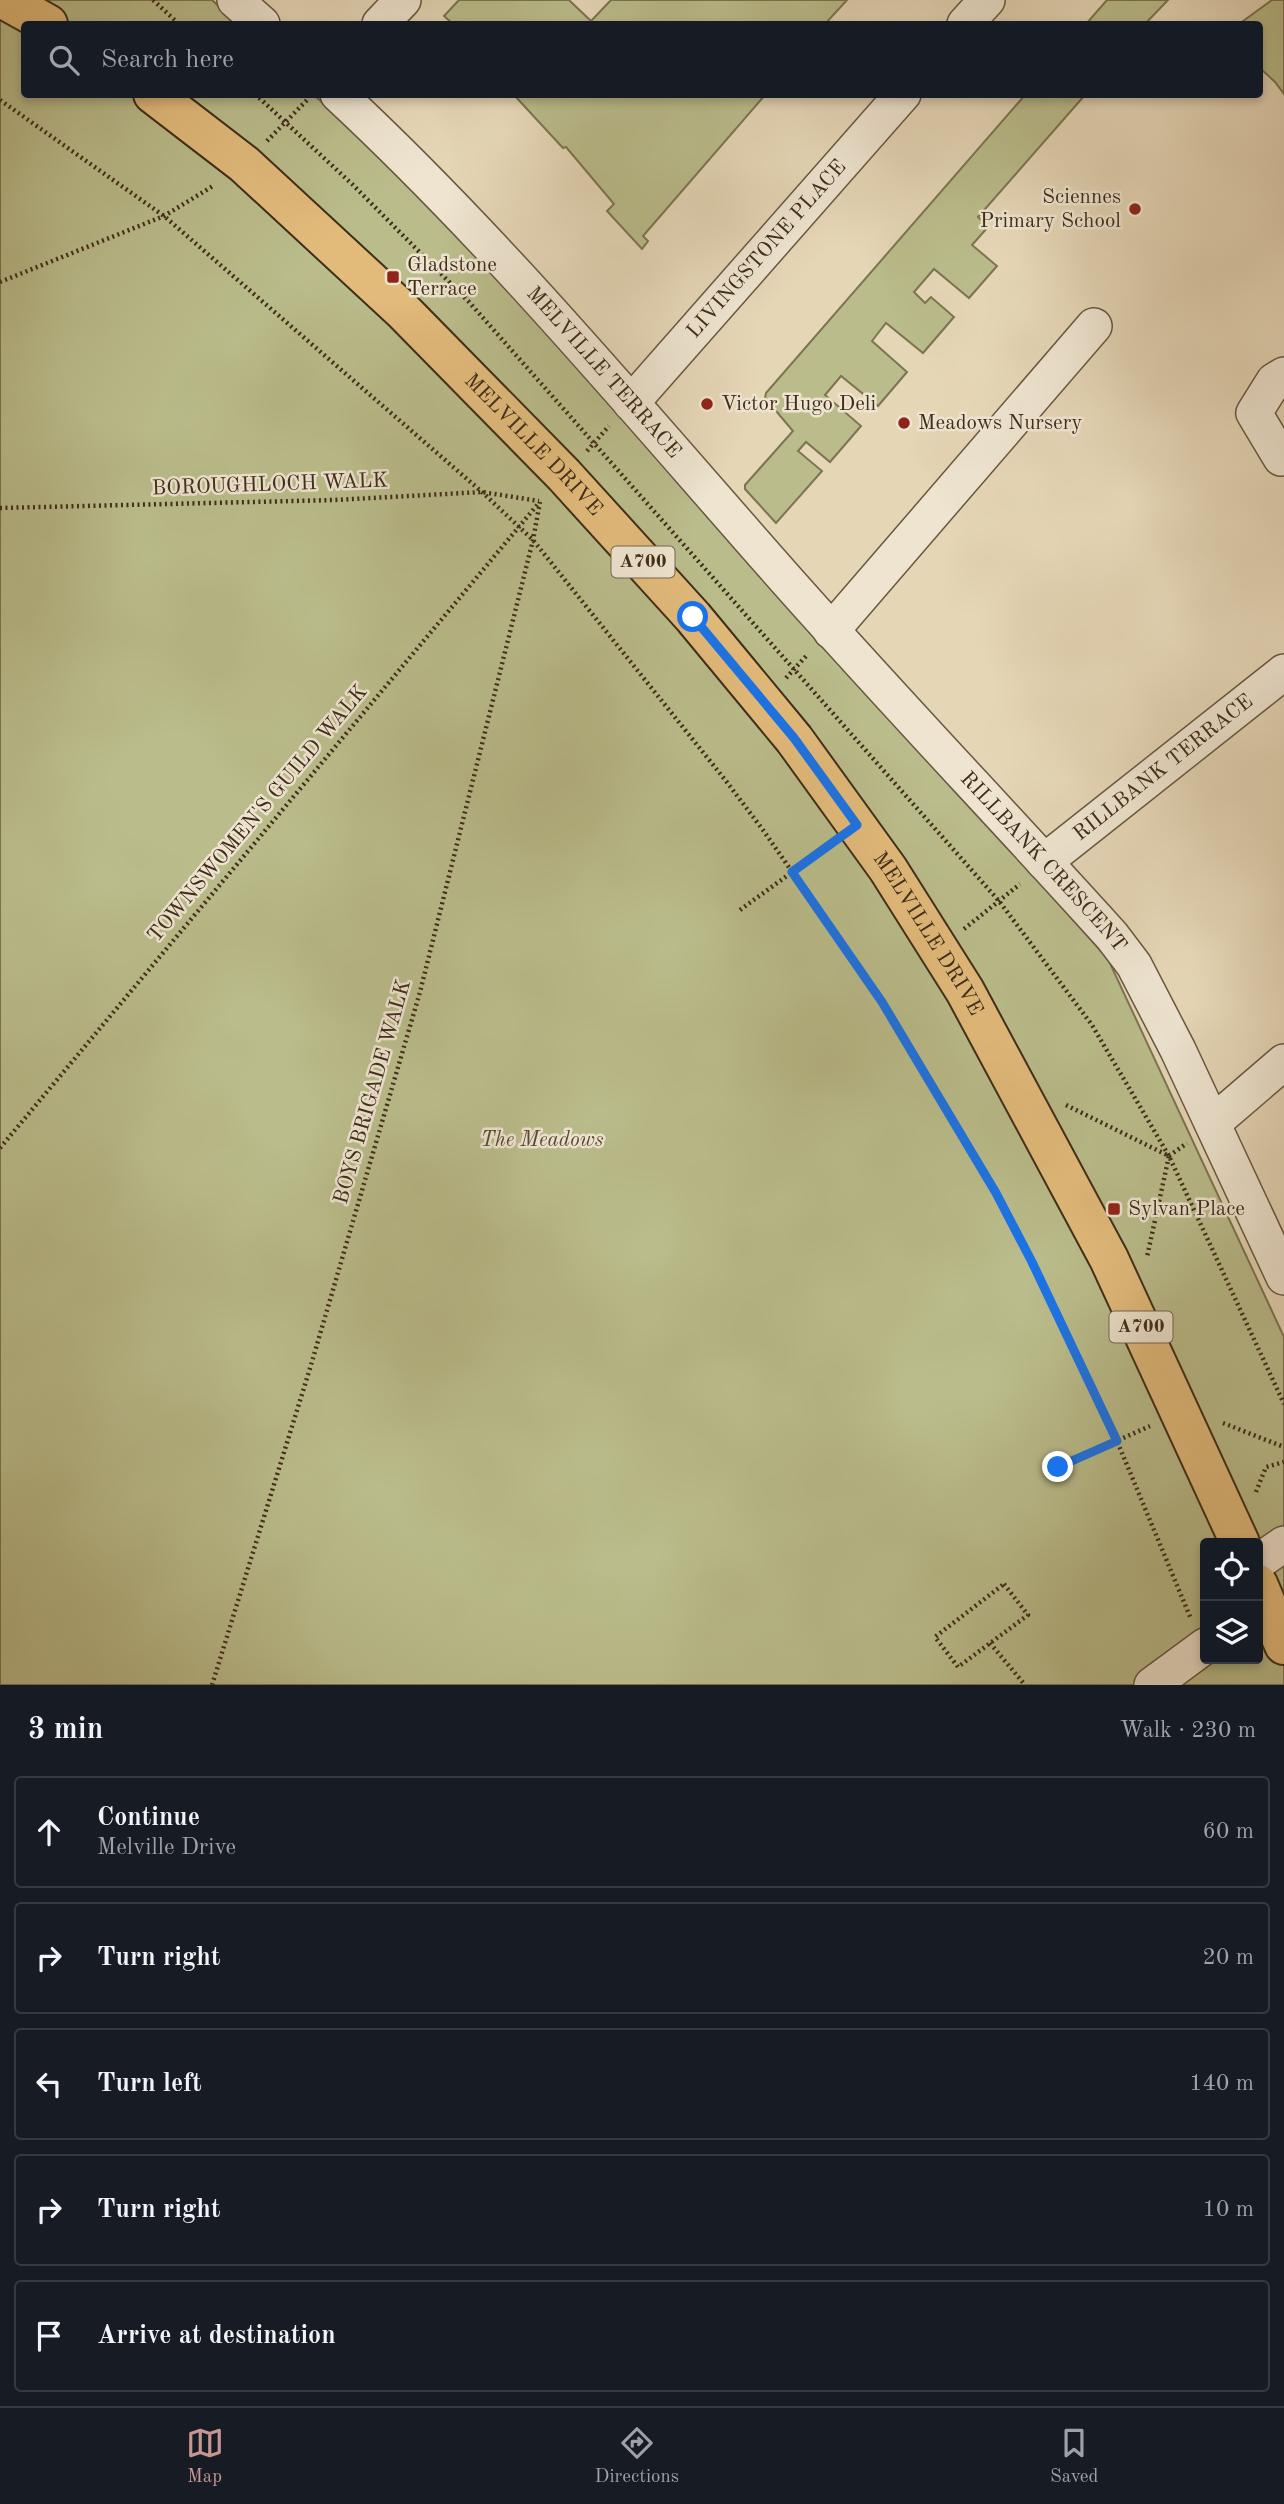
<!DOCTYPE html>
<html lang="en">
<head>
<meta charset="utf-8">
<style>
	:root { --surface:#171b24; --page:#20242c; --text:#f1f3f6; --muted:#9ea1a6; --line:#363941; --accent:#c59692 }
	body { margin:0; font-family:"Old Standard TT",serif; background:var(--page); color:var(--text) }
	.controls { position:absolute; right:21px; bottom:21px; display:grid; overflow:hidden; border-radius:7px; box-shadow:0 4px 10px #0003 }
	.controls button { width:63px; height:63px; display:grid; place-items:center; padding:0; border:0; border-bottom:2px solid var(--line); background:var(--surface); color:var(--text); font:35px sans-serif }
	.stop { position:absolute; width:21px; height:21px; margin:-16px; border:5px solid #1a73e8; border-radius:50%; background:#fff }
	.stop.end { background:#1a73e8; border-color:#fff; box-shadow:0 2px 7px #0008 }
	.list { margin:0; padding:0; list-style:none }
	h2 { display:flex; justify-content:space-between; align-items:center; height:91px; margin:0; padding:0 28px; font-size:30px }
	h2 small { font-size:23px; font-weight:400; color:var(--muted) }
	.list li { display:grid; grid-template-columns:46px 1fr auto; gap:21px; align-items:center; box-sizing:border-box; height:112px; margin:0 14px 14px; padding:0 14px; border:2px solid var(--line); border-radius:7px }
	.list b { display:block; font-size:26px; white-space:nowrap }
	.list p { margin:0; font-size:23px; white-space:nowrap; color:var(--muted) }
	.list em { font-size:23px; font-style:normal; color:var(--muted) }
	.icon { flex:none; width:38px; height:38px; fill:none; stroke:currentColor; stroke-width:2; stroke-linecap:round; stroke-linejoin:round }
	.map { position:relative; flex:none; width:1284px; height:1685px; overflow:hidden }
	.search { position:absolute; background:var(--surface); box-shadow:0 4px 10px #0003; left:21px; right:21px; top:21px; height:77px; display:flex; align-items:center; gap:18px; box-sizing:border-box; padding:0 24px; border-radius:7px; color:var(--muted); font-size:26px }
	.sheet { height:721px; background:var(--surface) }
	nav { display:flex; justify-content:space-around; align-items:center; box-sizing:border-box; height:98px; border-top:2px solid var(--line); background:var(--surface); font-size:19px; color:var(--muted) }
	nav a { display:grid; justify-items:center; gap:4px }
	nav .on { color:var(--accent) }
	.map>svg:first-child { display:block }
	.green { fill:#babc8b; stroke:#7c7452; stroke-width:2; fill-rule:evenodd }
	.lines { fill:none; stroke-linecap:round; stroke-linejoin:round }
	.minor-casing { stroke:#685741; stroke-width:38 }
	.major-casing { stroke:#3f2d1a; stroke-width:42 }
	.path { stroke:#3f2d1a; stroke-width:4.5; stroke-dasharray:2 3.5; stroke-linecap:butt }
	.minor { stroke:#eee4d0; stroke-width:35 }
	.major { stroke:#e2bb7b; stroke-width:38 }
	.route { stroke:#1a73e8; stroke-width:9 }
	.poi-dot { fill:#8f2418; stroke:#eee4d0; stroke-width:2.5 }
	.labels { text-anchor:middle; dominant-baseline:central; stroke-width:5; stroke-linejoin:round; paint-order:stroke }
	.shield { fill:#eee4d0; stroke:#746451; stroke-width:2 }
	.shield-label { font-size:19px; font-weight:bold; fill:#3f2d1a }
	.poi-label { font-size:21px; fill:#3f2d1a; stroke:#eee4d0; text-anchor:start }
	.street-label { font-size:21px; fill:#3f2d1a; stroke:#eee4d0 }
	.park-label { font-size:21px; font-style:italic; fill:#584a31; stroke:#eee4d0 }
</style>
</head>
<body>
<div class="map">
<svg width="1284" height="1685" viewBox="0 0 1284 1685">
	<rect width="100%" height="100%" fill="#e5d6b6"/>
	<filter id="stains"><feTurbulence type="fractalNoise" baseFrequency=".00286" numOctaves="4"/><feColorMatrix values="0 0 0 0 .2 0 0 0 0 .09 0 0 0 0 .02 0 0 0 .5 -.17"/></filter>
	<radialGradient id="worn" r=".72"><stop offset=".6" stop-color="#630" stop-opacity="0"/><stop offset="1" stop-color="#630" stop-opacity=".3"/></radialGradient>
	<!-- green -->
	<path class="green" d="M 0,0 L 212,0 L 238,24 L 24,24 L 24,94 L 314,95 L 457,226 L 1108,959 L 1284,1337 L 1284,1685 L 0,1685 ZM 1205,1543 L 1258,1543 L 1258,1659 L 1205,1659 Z
		M 459,0 L 569,0 L 591,21 L 611,0 L 847,0 L 825,24 L 453,24 L 444,16 Z
		M 1107,0 L 1168,0 L 1145,24 L 1086,24 Z
		M 1272,0 L 1284,0 L 1284,94 L 1275,82 L 1260,68 L 1260,24 L 1239,24 Z
		M 514,95 L 765,95 L 643,236 L 648,241 L 642,249 L 607,211 L 614,204 L 566,147 L 563,148 Z
		M 1025,95 L 1085,95 L 978,217 L 988,227 L 972,245 L 997,266 L 969,298 L 934,269 L 914,292 L 925,303 L 931,297 L 954,317 L 923,353 L 886,323 L 872,341 L 907,372 L 878,406 L 841,376 L 825,395 L 861,426 L 830,462 L 806,442 L 798,451 L 822,471 L 776,523 L 745,489 L 745,485 L 793,431 L 765,398 L 766,393 Z"/>
	<g class="lines">
		<defs>
			<g id="minor">
				<path d="M 235,0 L 262,24"/>
				<path d="M 380,24 L 403,0"/>
				<path d="M 965,24 L 987,0"/>
				<path id="s1" d="M 338,94 C 495,240 633,406 775,567 C 885,692 1000,812 1112,936 L 1134,965 L 1178,1050 L 1284,1277"/>
				<path id="s2" d="M 631,403 L 903,94"/>
				<path d="M 1281,458 L 1254,413 L 1274,381 L 1284,375"/>
				<path d="M 831,631 L 1094,326"/>
				<path id="s3" d="M 1044,862 L 1284,672"/>
				<path d="M 1213,1123 L 1284,1062"/>
				<path d="M 1258,1562 L 1284,1544"/>
				<path d="M 1152,1685 L 1205,1646"/>
			</g>
			<g id="major">
				<path d="M 5,0 L 48,24"/>
				<path id="s4" d="M 153,94 L 244,164 L 402,310 L 564,475 L 693,617 L 794,739 L 888,869 L 965,991 L 1109,1259 L 1240,1543"/>
				<path d="M 1258,1584 L 1284,1645"/>
			</g>
		</defs>
		<!-- minor casing -->
		<use href="#minor" class="minor-casing"/>
		<!-- major casing -->
		<use href="#major" class="major-casing"/>
		<!-- path -->
		<path class="path" d="M 153,0 L 179,24
			M 255,94 L 352,184 L 469,302 L 999,901 L 1092,1025 L 1169,1156 L 1284,1404
			M 0,100 L 164,216 L 482,492 L 533,540 L 726,781 L 763,830 L 882,1001 L 956,1123 L 1032,1262 L 1117,1441 L 1191,1619
			M 267,141 L 307,100
			M 0,282 L 164,216 L 213,186
			M 587,451 L 609,426
			M 0,508 L 335,500 L 482,492 L 539,501
			M 786,678 L 808,654
			M 740,910 L 828,846
			M 964,929 L 1020,884
			M 1066,1105 L 1169,1156 L 1147,1257
			M 0,1148 L 538,504
			M 1169,1156 L 1187,1143
			M 1223,1423 L 1284,1447
			M 1058,1467 L 1150,1426
			M 1256,1492 L 1266,1467 L 1284,1462
			M 1004,1584 L 1028,1615 L 958,1667 L 935,1637 Z
			M 990,1643 L 1025,1685
			M 212,1685 L 311,1365 L 420,992 L 533,540 L 540,502"/>
		<!-- minor -->
		<use href="#minor" class="minor"/>
		<!-- major -->
		<use href="#major" class="major"/>
	</g>
	<g class="lines">
		<!-- route -->
		<path class="route" d="M 693,617 L 794,738 L 857,825 L 792,872 L 882,1002 L 996,1193 L 1032,1262 L 1117,1441 L 1058,1467"/>
	</g>
	<!-- markers -->
	<g class="poi-dot">
		<circle cx="1135" cy="209" r="7"/>
		<rect x="386" y="270" width="14" height="14" rx="3.5"/>
		<circle cx="707" cy="404" r="7"/>
		<circle cx="904" cy="423" r="7"/>
		<rect x="1107" y="1202" width="14" height="14" rx="3.5"/>
	</g>
	<g class="labels">
		<!-- shield labels -->
		<g class="shield">
			<rect x="611.5" y="546.5" width="63" height="31" rx="5"/>
			<rect x="1109.5" y="1311.5" width="63" height="31" rx="5"/>
		</g>
		<g class="shield-label">
			<text x="643" y="562">A700</text>
			<text x="1141" y="1327">A700</text>
		</g>
		<!-- poi labels -->
		<g class="poi-label">
			<text x="1121" y="197" text-anchor="end">Sciennes<tspan x="1121" dy="24">Primary School</tspan></text>
			<text x="407" y="265">Gladstone<tspan x="407" dy="24">Terrace</tspan></text>
			<text x="721" y="404">Victor Hugo Deli</text>
			<text x="918" y="423">Meadows Nursery</text>
			<text x="1128" y="1209">Sylvan Place</text>
		</g>
		<!-- street labels -->
		<g class="street-label">
			<text stroke="none"><textPath href="#s2" startOffset="205">LIVINGSTONE PLACE</textPath></text>
			<text stroke="none"><textPath href="#s1" startOffset="385">MELVILLE TERRACE</textPath></text>
			<text stroke="none"><textPath href="#s4" startOffset="518">MELVILLE DRIVE</textPath></text>
			<text transform="translate(270 485) rotate(-2)">BOROUGHLOCH WALK</text>
			<text stroke="none"><textPath href="#s3" startOffset="152">RILLBANK TERRACE</textPath></text>
			<text transform="translate(258 814) rotate(-50)">TOWNSWOMEN'S GUILD WALK</text>
			<text stroke="none"><textPath href="#s1" startOffset="1043">RILLBANK CRESCENT</textPath></text>
			<text stroke="none"><textPath href="#s4" startOffset="1148">MELVILLE DRIVE</textPath></text>
			<text transform="translate(373 1092) rotate(-74)">BOYS BRIGADE WALK</text>
		</g>
		<!-- park labels -->
		<g class="park-label">
			<text x="542" y="1140">The Meadows</text>
		</g>
	</g>
	<rect width="100%" height="100%" filter="url(#stains)"/>
	<rect width="100%" height="100%" fill="url(#worn)"/>
</svg>
<div class="controls">
<button><svg class="icon" aria-label="locate" viewBox="0 0 24 24"><circle cx="12" cy="12" r="6"/><path d="M12 2v4M12 18v4M2 12h4M18 12h4"/></svg></button>
<button><svg class="icon" aria-label="layers" viewBox="0 0 24 24"><path d="M12 4l9 5-9 5-9-5zM3 14l9 5 9-5"/></svg></button>
</div>
<div class="stop" style="left:693px;top:617px"></div>
<div class="stop end" style="left:1058px;top:1467px"></div>
<div class="search"><svg class="icon" aria-label="search" viewBox="0 0 24 24"><circle cx="10" cy="10" r="6"/><path d="M15 15l6 6"/></svg>Search here</div>
</div>
<section class="sheet">
<h2>3 min<small>Walk · 230 m</small></h2>
<ul class="list">
<li><svg class="icon" aria-label="ahead" viewBox="0 0 24 24"><path d="M12 20V5M6 11l6-6 6 6"/></svg><div><b>Continue</b><p>Melville Drive</p></div><em>60 m</em></li>
<li><svg class="icon" aria-label="right" viewBox="0 0 24 24"><path d="M7 20v-9h11M14 6l5 5-5 5"/></svg><div><b>Turn right</b></div><em>20 m</em></li>
<li><svg class="icon" aria-label="left" viewBox="0 0 24 24"><path d="M17 20v-9H6M10 6l-5 5 5 5"/></svg><div><b>Turn left</b></div><em>140 m</em></li>
<li><svg class="icon" aria-label="right" viewBox="0 0 24 24"><path d="M7 20v-9h11M14 6l5 5-5 5"/></svg><div><b>Turn right</b></div><em>10 m</em></li>
<li><svg class="icon" aria-label="arrive" viewBox="0 0 24 24"><path d="M6 21V4h12l-3 4 3 4H6"/></svg><div><b>Arrive at destination</b></div></li>
</ul>
</section>
<nav>
<a class="on"><svg class="icon" aria-label="map" viewBox="0 0 24 24"><path d="M3 6l6-2 6 2 6-2v14l-6 2-6-2-6 2zM9 4v14M15 6v14"/></svg>Map</a>
<a><svg class="icon" aria-label="directions" viewBox="0 0 24 24"><path d="M12 3l9 9-9 9-9-9zM9 14v-3h6M13 9l2 2-2 2"/></svg>Directions</a>
<a><svg class="icon" aria-label="saved" viewBox="0 0 24 24"><path d="M7 4h10v16l-5-4-5 4z"/></svg>Saved</a>
</nav>
</body>
</html>
